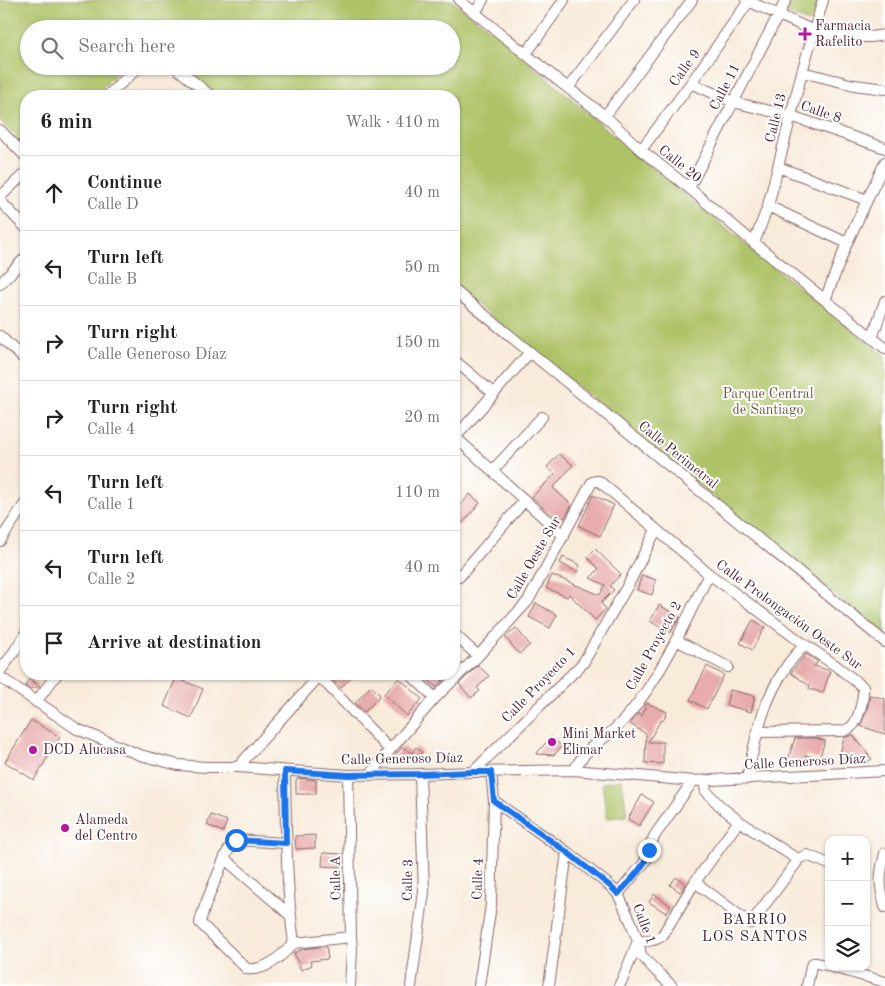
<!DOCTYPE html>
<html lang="en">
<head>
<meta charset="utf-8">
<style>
	:root { --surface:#fff; --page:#f2f2f2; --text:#222; --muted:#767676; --line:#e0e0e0 }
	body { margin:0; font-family:"Old Standard TT",serif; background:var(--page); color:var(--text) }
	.controls { position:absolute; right:15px; bottom:15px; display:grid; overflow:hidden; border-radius:10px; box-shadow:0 1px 4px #0004 }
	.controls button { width:45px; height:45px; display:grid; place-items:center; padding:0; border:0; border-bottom:1px solid var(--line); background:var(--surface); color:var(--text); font:25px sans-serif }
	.stop { position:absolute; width:15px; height:15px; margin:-11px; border:4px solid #1a73e8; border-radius:50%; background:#fff }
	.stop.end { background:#1a73e8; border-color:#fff; box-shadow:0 1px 5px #0008 }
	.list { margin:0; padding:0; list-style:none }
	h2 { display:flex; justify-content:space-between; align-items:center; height:65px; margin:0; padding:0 20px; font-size:21px }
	h2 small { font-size:16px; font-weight:400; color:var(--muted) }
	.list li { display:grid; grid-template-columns:32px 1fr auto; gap:15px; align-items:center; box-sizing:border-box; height:75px; padding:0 20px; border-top:1px solid var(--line) }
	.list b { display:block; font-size:19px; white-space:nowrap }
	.list p { margin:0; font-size:16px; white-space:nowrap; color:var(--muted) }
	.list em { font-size:16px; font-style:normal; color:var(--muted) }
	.icon { flex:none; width:28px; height:28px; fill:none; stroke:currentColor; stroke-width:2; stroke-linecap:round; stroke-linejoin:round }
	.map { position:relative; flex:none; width:885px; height:986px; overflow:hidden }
	.search { position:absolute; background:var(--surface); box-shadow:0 1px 4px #0004; left:20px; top:20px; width:440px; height:55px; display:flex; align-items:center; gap:12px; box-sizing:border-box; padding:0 18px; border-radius:28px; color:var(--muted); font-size:19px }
	.panel { position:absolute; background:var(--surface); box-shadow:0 1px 4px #0004; left:20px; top:90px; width:440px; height:590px; border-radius:20px }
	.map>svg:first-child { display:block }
	.green { fill:#aec367; stroke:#7c7149 }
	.building { fill:#e7acab }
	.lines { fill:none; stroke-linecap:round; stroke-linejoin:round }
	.street-casing { stroke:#876668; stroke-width:12 }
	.street { stroke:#fff; stroke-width:10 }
	.route { stroke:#1a73e8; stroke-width:6 }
	.poi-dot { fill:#b5179e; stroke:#fff; stroke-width:2 }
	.labels { text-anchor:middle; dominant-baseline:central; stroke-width:4; stroke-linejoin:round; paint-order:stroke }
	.poi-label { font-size:14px; fill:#4a1f2b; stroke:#fff; text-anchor:start }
	.street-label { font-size:14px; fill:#4a1f2b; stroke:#fff }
	.park-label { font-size:14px; fill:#6d5840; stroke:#fff }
	.neighbourhood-label { font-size:15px; letter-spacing:1px; fill:#4a1f2b; stroke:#fff }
</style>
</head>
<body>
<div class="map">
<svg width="885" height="986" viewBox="0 0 885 986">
	<rect width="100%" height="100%" fill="#fff"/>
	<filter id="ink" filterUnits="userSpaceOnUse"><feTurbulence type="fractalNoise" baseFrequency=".02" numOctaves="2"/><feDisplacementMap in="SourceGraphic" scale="10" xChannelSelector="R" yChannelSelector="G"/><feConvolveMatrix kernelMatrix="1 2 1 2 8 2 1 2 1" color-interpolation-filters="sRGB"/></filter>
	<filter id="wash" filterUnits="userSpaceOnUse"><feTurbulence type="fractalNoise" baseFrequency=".0096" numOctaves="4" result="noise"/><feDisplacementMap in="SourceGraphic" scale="20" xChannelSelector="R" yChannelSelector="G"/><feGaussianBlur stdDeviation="1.12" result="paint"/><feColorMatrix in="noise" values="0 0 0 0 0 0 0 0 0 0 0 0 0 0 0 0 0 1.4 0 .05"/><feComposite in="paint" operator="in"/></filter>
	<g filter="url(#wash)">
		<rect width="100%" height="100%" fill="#f8ebda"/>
		<!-- green -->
		<path class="green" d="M 0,0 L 452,0 L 504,40 L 622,143 L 778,271 L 885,356 L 885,635 L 454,287 L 454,96 L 218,96 L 180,66 L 451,66 L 451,29 L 29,29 L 29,66 L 124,66 L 94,96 L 26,96 L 26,147 L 0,121 Z
			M 793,0 L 819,0 L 813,20 L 811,23 L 788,14 L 786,11 Z
			M 622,780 L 627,816 L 607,818 L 602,783 Z"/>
		<g id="blocks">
			<!-- building -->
			<path class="building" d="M 559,454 L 573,465 L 553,488 L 572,505 L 567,514 L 563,519 L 556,516 L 555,518 L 532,497 L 555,474 L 547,467 Z
				M 470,494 L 480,503 L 460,526 L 454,520 L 454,513 Z
				M 593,495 L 614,505 L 600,536 L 579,526 Z
				M 595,549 L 621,574 L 610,586 L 614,590 L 601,603 L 606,609 L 595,620 L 569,594 L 567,597 L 546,588 L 552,575 L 600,595 L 605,585 L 590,578 L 599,569 L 587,557 Z
				M 563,557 L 580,565 L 577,572 L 560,563 Z
				M 642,575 L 656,580 L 652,595 L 637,590 Z
				M 536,603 L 557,615 L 550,628 L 529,617 Z
				M 659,605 L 680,617 L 670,633 L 650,621 Z
				M 753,620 L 765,627 L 752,650 L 740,643 Z
				M 516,628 L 530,645 L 519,654 L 505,637 Z
				M 806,654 L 818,662 L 814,666 L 830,671 L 823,693 L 809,689 L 810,686 L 791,673 Z
				M 478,665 L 489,676 L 477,688 L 480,691 L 471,698 L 459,684 Z
				M 707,666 L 724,675 L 707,709 L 690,700 Z
				M 328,674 L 354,674 L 341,688 L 328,675 Z
				M 422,674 L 449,674 L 436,687 Z
				M 176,678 L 203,689 L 191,718 L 164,706 Z
				M 399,678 L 422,699 L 407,716 L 384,694 Z
				M 29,679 L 40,686 L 30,689 L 25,686 Z
				M 371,686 L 380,695 L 365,712 L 355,703 Z
				M 730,690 L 755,696 L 751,712 L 726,705 Z
				M 870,695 L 885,699 L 885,734 L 860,726 L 867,710 Z
				M 647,703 L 667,712 L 663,721 L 661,720 L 648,742 L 663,742 L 663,764 L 645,763 L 646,734 L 630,724 L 638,713 L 642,716 Z
				M 31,720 L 60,737 L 34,780 L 5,762 Z
				M 852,735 L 853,735 L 872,759 L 866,763 L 838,762 L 844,738 Z
				M 551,737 L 562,746 L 554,755 L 536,754 Z
				M 795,738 L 816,738 L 825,741 L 819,759 L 806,755 L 803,764 L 788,760 Z
				M 402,747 L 412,753 L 416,747 L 422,752 L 416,761 L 398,761 L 394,757 Z
				M 298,778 L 316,780 L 316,794 L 296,794 L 296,780 Z
				M 642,795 L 654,802 L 639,826 L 628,819 Z
				M 211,815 L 227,821 L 223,832 L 207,825 Z
				M 315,835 L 315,848 L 296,849 L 295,836 Z
				M 323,853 L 342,854 L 341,867 L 322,866 Z
				M 676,877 L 686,884 L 680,892 L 670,885 Z
				M 654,894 L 671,906 L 666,913 L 649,902 Z
				M 326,946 L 328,959 L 310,961 L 312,965 L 301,970 L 294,953 L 303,949 Z"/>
		</g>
	</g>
	<g filter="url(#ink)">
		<use href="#blocks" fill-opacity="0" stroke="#876668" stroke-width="1"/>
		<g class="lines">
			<defs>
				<path id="street" d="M 459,0 L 564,85 L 605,116 L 641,150 L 689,188 L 754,243 L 885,348
					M 746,0 L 814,31 L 835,37 L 870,37 L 885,35
					M 475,13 L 483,0
					M 526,54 L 564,0
					M 174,66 L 211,96
					M 802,72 L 854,85 L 885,89
					M 691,83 L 733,102 L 791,116 L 885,148
					M 568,88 L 634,0
					M 107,96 L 140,66
					M 605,116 L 692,0
					M 0,130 L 26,157
					M 641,150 L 691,83 L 749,1
					M 778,167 L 867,200
					M 689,188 L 786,0
					M 0,197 L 26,172
					M 0,201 L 26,228
					M 768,206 L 847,243
					M 754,243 L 768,206 L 802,72 L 823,0
					M 0,284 L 26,257
					M 454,290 L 885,642
					M 825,300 L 847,243 L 885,162
					M 0,336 L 26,361
					M 872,338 L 885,301
					M 454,360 L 493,393
					M 454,436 L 564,536
					M 454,439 L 530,352
					M 492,471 L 542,417
					M 0,541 L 26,502
					M 459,577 L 525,500
					M 454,634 L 478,656
					M 676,640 L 728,667
					M 0,671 L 12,655 L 26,633
					M 410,674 L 435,698
					M 319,676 L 390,750
					M 0,677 L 77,729 L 140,755 L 178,765 L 206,767 L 238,767 L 348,775 L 420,774 L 473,772 L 574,770 L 693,781 L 885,771
					M 36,702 L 57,674
					M 238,767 L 321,674
					M 574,770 C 578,763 583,755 590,749 C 594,744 600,741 605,737 C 617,728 628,716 637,704 C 667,665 687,617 709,574
					M 285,771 C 286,828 286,886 294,943
					M 473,772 L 583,663 L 628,585 L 656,530
					M 371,774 L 390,750 L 435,698 L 478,656 L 528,601 L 592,482 L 596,481 L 599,481 L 709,574 L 805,645 L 835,665 L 863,687 C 864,696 859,721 851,727 C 849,729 846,729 844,731 L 758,732
					M 348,775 L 351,937 L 352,950 L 350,986
					M 747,779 C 755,741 762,702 785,669 C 790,660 798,652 805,645
					M 705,781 L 705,787 L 706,791 L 721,807 L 739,821 L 797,859
					M 494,801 L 567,852 L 610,886 L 618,894 L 631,922 L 638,941 L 641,955 L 656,971 L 672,986
					M 286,843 L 236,840 C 226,850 222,865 216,879 C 210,893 203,908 200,923 L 247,969 C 267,971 281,956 294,943 L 351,937
					M 885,853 C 879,877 879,883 885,907
					M 225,859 L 290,915
					M 797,859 L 807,855 L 829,864
					M 695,882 L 748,922 L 751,923 L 797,862 L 797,859
					M 618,894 L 644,863 L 648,856 L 650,845 L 655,835 L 693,781
					M 638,941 C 647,942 654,941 662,936 L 695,882 L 739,821
					M 832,967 L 885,982
					M 411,986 L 424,892 L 420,774
					M 479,986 L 491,905 L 494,801 L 491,772
					M 549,986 L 567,852
					M 619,986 L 623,978 L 638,941
					M 807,986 L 811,966 L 813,963 L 817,963 L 829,966"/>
			</defs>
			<!-- street casing -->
			<use href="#street" class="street-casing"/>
			<!-- street -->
			<use href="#street" class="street"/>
		</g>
	</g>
	<g class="lines" filter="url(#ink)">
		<!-- route -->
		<path class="route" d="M 236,840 L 286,843 L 285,771 L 348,775 L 420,774 L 473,772 L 491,772 L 494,801 L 567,852 L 610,886 L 618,894 C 628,882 647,866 649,850"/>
	</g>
	<!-- markers -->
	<g class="poi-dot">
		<path d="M802.5 26.5h5v5h5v5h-5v5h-5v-5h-5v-5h5z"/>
		<circle cx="552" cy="742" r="5"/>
		<circle cx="33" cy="750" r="5"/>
		<circle cx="65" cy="828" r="5"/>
	</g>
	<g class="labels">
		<!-- poi labels -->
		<g class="poi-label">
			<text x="815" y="26">Farmacia<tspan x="815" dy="16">Rafelito</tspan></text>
			<text x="562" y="734">Mini Market<tspan x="562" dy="16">Elimar</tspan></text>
			<text x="43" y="750">DCD Alucasa</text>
			<text x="75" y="820">Alameda<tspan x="75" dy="16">del Centro</tspan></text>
		</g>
		<!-- street labels -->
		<g class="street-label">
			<text transform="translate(685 68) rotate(-54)">Calle 9</text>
			<text transform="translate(725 87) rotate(-63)">Calle 11</text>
			<text transform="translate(821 112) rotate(19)">Calle 8</text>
			<text transform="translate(776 118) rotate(-76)">Calle 13</text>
			<text transform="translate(680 164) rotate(39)">Calle 20</text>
			<text transform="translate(678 455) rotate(39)">Calle Perimetral</text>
			<text transform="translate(534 558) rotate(-60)">Calle Oeste Sur</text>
			<text transform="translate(789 615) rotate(36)">Calle Prolongación Oeste Sur</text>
			<text transform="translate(654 646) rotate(-61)">Calle Proyecto 2</text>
			<text transform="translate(539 685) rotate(-46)">Calle Proyecto 1</text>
			<text transform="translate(402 759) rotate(-1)">Calle Generoso Díaz</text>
			<text transform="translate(805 762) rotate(-3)">Calle Generoso Díaz</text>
			<text transform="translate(336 878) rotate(-91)">Calle A</text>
			<text transform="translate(478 879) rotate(-88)">Calle 4</text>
			<text transform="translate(408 880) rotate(-89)">Calle 3</text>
			<text transform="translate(644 924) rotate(69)">Calle 1</text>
		</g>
		<!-- park labels -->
		<g class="park-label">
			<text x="768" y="394">Parque Central<tspan x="768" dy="16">de Santiago</tspan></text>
		</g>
		<!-- neighbourhood labels -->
		<g class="neighbourhood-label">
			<text x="755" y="920">BARRIO<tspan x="755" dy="17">LOS SANTOS</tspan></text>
		</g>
	</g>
</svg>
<div class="controls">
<button>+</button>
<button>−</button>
<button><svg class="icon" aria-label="layers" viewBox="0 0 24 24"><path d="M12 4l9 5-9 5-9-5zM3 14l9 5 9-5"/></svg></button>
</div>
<div class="stop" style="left:236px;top:840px"></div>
<div class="stop end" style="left:649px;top:850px"></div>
<div class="search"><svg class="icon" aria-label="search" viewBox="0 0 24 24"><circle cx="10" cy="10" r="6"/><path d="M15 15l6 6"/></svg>Search here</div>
<section class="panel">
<h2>6 min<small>Walk · 410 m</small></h2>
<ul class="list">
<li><svg class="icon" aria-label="ahead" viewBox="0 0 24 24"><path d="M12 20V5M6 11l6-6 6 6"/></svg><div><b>Continue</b><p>Calle D</p></div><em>40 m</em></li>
<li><svg class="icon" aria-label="left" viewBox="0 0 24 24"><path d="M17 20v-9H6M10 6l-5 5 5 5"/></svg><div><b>Turn left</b><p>Calle B</p></div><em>50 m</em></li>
<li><svg class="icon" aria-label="right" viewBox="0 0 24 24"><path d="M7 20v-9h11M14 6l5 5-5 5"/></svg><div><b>Turn right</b><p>Calle Generoso Díaz</p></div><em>150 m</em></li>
<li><svg class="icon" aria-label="right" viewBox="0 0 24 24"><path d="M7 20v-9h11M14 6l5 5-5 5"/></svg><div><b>Turn right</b><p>Calle 4</p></div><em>20 m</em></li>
<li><svg class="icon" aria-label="left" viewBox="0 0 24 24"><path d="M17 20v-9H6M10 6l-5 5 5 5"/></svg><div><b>Turn left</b><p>Calle 1</p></div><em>110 m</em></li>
<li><svg class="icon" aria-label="left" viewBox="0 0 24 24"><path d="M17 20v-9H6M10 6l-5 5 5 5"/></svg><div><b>Turn left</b><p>Calle 2</p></div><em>40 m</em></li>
<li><svg class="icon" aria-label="arrive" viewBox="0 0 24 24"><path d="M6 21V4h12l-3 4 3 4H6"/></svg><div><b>Arrive at destination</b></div></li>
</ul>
</section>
</div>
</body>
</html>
